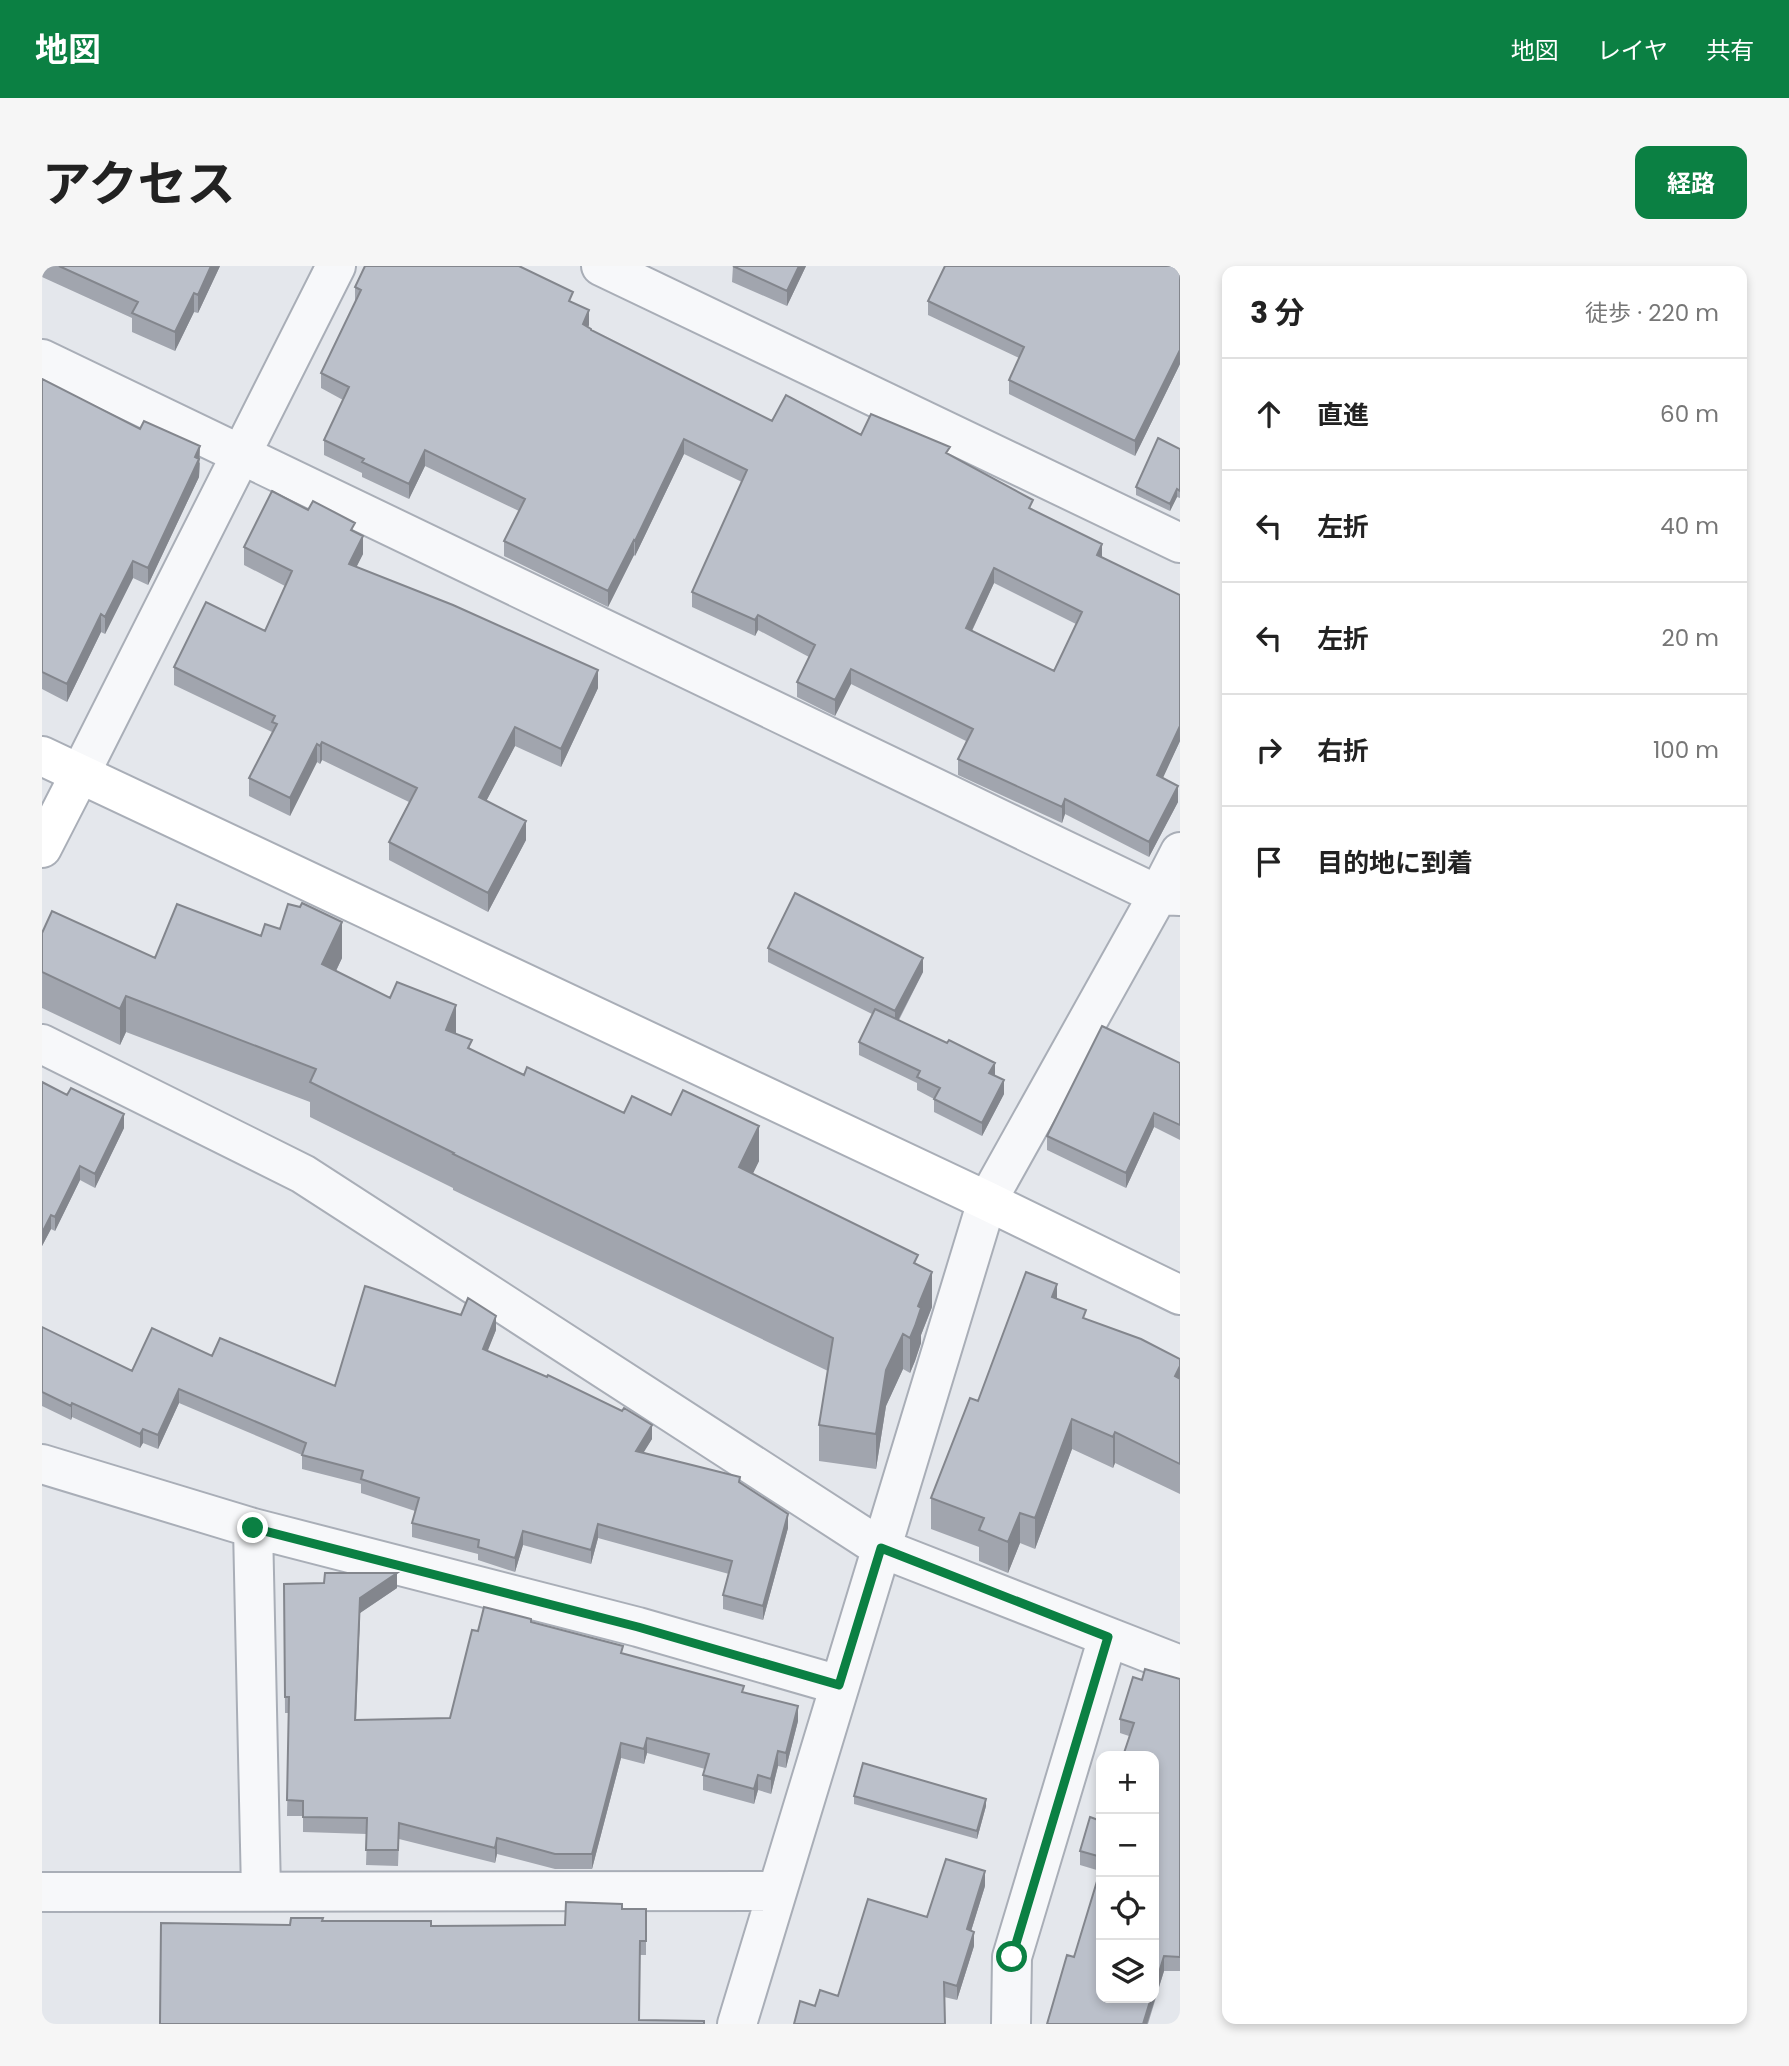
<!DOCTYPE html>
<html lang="ja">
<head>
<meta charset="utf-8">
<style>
	:root { --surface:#fff; --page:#f6f6f6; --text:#222; --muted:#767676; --line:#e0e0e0; --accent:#0b8043 }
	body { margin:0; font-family:Poppins,"Noto Sans JP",sans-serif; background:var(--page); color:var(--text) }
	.controls { position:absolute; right:21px; bottom:21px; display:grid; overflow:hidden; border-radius:14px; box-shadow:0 4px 10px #0003 }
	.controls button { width:63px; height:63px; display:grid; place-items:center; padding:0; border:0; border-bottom:2px solid var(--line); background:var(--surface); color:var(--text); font:35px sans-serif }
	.stop { position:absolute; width:21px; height:21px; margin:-16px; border:5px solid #0b8043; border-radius:50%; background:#fff }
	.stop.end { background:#0b8043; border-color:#fff; box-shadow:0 2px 7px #0008 }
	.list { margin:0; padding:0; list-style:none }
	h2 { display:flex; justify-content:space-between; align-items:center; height:91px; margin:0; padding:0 28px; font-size:30px }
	h2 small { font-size:23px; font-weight:400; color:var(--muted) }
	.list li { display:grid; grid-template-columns:46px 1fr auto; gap:21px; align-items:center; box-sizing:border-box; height:112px; padding:0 28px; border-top:2px solid var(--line) }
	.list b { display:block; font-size:26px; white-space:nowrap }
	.list em { font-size:23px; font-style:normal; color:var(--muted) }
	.icon { flex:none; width:38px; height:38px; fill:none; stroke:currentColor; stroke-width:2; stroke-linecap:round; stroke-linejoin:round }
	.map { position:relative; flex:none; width:1138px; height:1758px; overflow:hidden; border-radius:14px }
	header { display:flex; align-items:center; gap:42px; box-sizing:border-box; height:98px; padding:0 35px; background:var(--accent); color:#fff }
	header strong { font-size:33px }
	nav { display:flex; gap:38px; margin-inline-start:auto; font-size:24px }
	.intro { display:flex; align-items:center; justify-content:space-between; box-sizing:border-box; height:168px; padding:0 42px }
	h1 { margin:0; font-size:49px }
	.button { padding:18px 32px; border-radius:14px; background:var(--accent); color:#fff; font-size:24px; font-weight:700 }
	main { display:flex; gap:42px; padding:0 42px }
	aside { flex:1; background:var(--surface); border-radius:14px; box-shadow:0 4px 10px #0003 }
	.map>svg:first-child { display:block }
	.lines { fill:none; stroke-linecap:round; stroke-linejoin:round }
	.street-casing { stroke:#a9aeb7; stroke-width:42 }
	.secondary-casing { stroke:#a9aeb7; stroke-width:42 }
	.street { stroke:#f7f8fa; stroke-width:38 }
	.secondary { stroke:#fff; stroke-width:38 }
	.wall { fill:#a1a5ae; fill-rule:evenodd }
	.shaded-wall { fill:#83868d }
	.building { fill:#bbc0ca; stroke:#83868d; stroke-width:2; fill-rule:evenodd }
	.route { stroke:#0b8043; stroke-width:9 }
</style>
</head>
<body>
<header>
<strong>地図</strong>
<nav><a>地図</a><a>レイヤ</a><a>共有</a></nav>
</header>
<div class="intro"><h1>アクセス</h1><a class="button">経路</a></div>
<main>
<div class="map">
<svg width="1138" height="1758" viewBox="0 0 1138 1758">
	<rect width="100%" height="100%" fill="#e4e7ec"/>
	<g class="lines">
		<defs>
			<path id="street" d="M 559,0 L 1138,277
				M 0,93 L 1116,629 L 1138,630
				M 38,508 L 294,0
				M 0,778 L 261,908 L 839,1282 L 1138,1399
				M 0,1198 L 211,1262 L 596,1361 L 797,1419
				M 211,1262 L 219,1625
				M 0,1626 L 734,1625
				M 695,1758 L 945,935 L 1116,629 L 1138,586
				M 969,1758 L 970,1691 L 1066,1371"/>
			<path id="secondary" d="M 0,490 L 945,935 L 1138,1029
				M 0,582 L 38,508"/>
		</defs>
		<!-- street casing -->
		<use href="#street" class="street-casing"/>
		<!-- secondary casing -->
		<use href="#secondary" class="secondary-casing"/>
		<!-- street -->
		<use href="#street" class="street"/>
		<!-- secondary -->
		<use href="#secondary" class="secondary"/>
	</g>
	<!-- wall -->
	<path class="wall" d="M 0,0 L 178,0 L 156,47 L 152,46 L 133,85 L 90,66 L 90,52 L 0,11 Z
		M 691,0 L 764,0 L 745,40 L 690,16 Z
		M 1138,0 L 1138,98 L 1093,190 L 967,128 L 967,114 L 977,92 L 886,49 L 886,35 Z
		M 313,21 L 531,37 L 547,59 L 546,61 L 549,65 L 730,155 L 819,169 L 908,189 L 991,244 L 1060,291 L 1138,329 L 1138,475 L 1120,512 L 1136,536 L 1107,591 L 1023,548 L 1020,557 L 916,509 L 916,493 L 924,475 L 809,418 L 793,450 L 755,431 L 755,416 L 767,391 L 716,364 L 713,370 L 650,341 L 650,326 L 700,216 L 642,188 L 593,290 L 592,289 L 566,341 L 462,290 L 462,275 L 477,245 L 383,200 L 367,233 L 320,211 L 320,207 L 282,189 L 282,174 L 301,134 L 279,122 L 279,107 L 313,37 ZM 952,317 L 1034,358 L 1012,405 L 930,365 Z
		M 0,113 L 158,197 L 157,211 L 106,319 L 91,312 L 63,368 L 59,366 L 25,436 L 0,423 Z
		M 1138,183 L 1138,232 L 1135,231 L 1128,245 L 1094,229 L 1094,221 Z
		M 266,244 L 313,266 L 321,288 L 314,301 L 556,422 L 519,501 L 473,480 L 444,535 L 484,574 L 446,646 L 347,594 L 347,576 L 367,536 L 280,494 L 278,498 L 275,496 L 248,550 L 207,530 L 207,512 L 230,466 L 132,419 L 132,401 L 223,365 L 243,320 L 202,299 L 202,281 Z
		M 258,641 L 300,692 L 294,705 L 414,768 L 430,784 L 482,809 L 582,847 L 717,895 L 710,908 L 876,999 L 890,1041 L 879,1069 L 879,1077 L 873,1095 L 868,1107 L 861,1103 L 844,1140 L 834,1203 L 777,1195 L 777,1159 L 786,1105 L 411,924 L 411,922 L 268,851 L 268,836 L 84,766 L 78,779 L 0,742 L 0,667 L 113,692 L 219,670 L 238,663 Z
		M 726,682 L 881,706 L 857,754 L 953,810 L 962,828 L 940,870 L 892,846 L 892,833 L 875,824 L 875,817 L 817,789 L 817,776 L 830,748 L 726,696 Z
		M 1138,797 L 1138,874 L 1112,861 L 1084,922 L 1005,884 L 1005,870 Z
		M 0,816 L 82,862 L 53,922 L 38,914 L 13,965 L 9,963 L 0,980 Z
		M 1015,1033 L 1044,1053 L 1138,1093 L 1138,1228 L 1073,1197 L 1071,1202 L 1030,1183 L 993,1283 L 978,1277 L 966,1307 L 937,1295 L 937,1281 L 889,1263 L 889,1232 Z
		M 0,1061 L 90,1105 L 170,1090 L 293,1120 L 454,1064 L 445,1085 L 610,1173 L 601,1186 L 698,1217 L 746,1262 L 721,1354 L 681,1343 L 681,1329 L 687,1308 L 556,1272 L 549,1298 L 481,1279 L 473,1306 L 436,1294 L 436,1288 L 370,1271 L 370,1257 L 373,1245 L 319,1227 L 319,1218 L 260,1203 L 260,1189 L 137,1137 L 116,1183 L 101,1177 L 98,1182 L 30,1151 L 29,1154 L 0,1140 Z
		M 242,1318 L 355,1322 L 318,1347 L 314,1454 L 408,1452 L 436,1365 L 489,1356 L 581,1388 L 702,1426 L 756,1455 L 744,1502 L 736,1500 L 729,1528 L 716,1524 L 712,1538 L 661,1524 L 661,1509 L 663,1503 L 605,1487 L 602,1498 L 579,1492 L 550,1603 L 513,1603 L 455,1588 L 453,1597 L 357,1573 L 356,1600 L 324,1599 L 325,1568 L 261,1566 L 261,1550 L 245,1550 L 247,1447 L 243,1447 Z
		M 1138,1413 L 1138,1705 L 1122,1705 L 1106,1758 L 1005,1758 L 1032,1691 L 1058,1605 L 1038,1599 L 1038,1585 L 1059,1555 L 1059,1732 L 1087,1470 L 1078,1467 L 1078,1453 L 1100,1414 Z
		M 812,1530 L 944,1540 L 935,1573 L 812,1538 Z
		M 943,1620 L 929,1665 L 932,1680 L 915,1734 L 902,1731 L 752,1758 L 773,1740 L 796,1730 L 885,1651 Z
		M 580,1643 L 604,1643 L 604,1689 L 598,1689 L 597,1754 L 118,1758 L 248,1659 L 280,1655 L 389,1660 L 523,1659 Z"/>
	<!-- shaded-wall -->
	<path class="shaded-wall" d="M 169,0 L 178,0 L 156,47 L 156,29 Z
		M 757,0 L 764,0 L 745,40 L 745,25 Z
		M 152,27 L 152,46 L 133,85 L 133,66 Z
		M 547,44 L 547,59 L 541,74 L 541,58 Z
		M 1138,84 L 1138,98 L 1093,190 L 1093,175 Z
		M 642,173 L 642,188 L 593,290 L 593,275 Z
		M 158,180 L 157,211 L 106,319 L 106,302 Z
		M 383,184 L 383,200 L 367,233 L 367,218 Z
		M 1135,223 L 1135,231 L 1128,245 L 1128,238 Z
		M 321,270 L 321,288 L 307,316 L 307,298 Z
		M 592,274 L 592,289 L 566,341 L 566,325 Z
		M 1060,278 L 1060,294 L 1055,289 Z
		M 91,295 L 91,312 L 63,368 L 63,351 Z
		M 952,302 L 952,317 L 924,377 L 924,362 Z
		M 59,348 L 59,366 L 25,436 L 25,418 Z
		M 716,349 L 716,364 L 713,370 L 713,354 Z
		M 809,403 L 809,418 L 793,450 L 793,434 Z
		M 556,404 L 556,422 L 519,501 L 519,483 Z
		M 1138,460 L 1138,475 L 1115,525 L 1115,509 Z
		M 473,461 L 473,480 L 437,549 L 437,531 Z
		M 280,476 L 280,494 L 278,498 L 278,480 Z
		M 275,478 L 275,496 L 248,550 L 248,532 Z
		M 1136,520 L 1136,536 L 1107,591 L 1107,576 Z
		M 1023,533 L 1023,548 L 1020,557 L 1020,541 Z
		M 484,555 L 484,574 L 446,646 L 446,627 Z
		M 300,656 L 300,692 L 280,734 L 280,698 Z
		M 881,692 L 881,706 L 853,760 L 853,745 Z
		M 84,730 L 84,766 L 78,779 L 78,743 Z
		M 414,739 L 414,774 L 404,764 Z
		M 953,797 L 953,810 L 947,807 Z
		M 962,814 L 962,828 L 940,870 L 940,857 Z
		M 1112,847 L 1112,861 L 1084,922 L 1084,907 Z
		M 82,848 L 82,862 L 53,922 L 53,908 Z
		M 717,860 L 717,895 L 697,937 L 697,901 Z
		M 38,900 L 38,914 L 13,965 L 13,951 Z
		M 9,949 L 9,963 L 0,980 L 0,967 Z
		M 890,1006 L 890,1041 L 879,1069 L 879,1077 L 873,1095 L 868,1107 L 868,1072 L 876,1040 Z
		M 1015,1018 L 1015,1049 L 1010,1031 Z
		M 454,1050 L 454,1064 L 441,1097 L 441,1083 Z
		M 861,1068 L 861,1103 L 844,1140 L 834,1203 L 834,1168 L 844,1104 Z
		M 1138,1100 L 1138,1131 L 1133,1110 Z
		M 137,1123 L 137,1137 L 116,1183 L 116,1169 Z
		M 30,1137 L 30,1151 L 29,1154 L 29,1140 Z
		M 1030,1153 L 1030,1183 L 993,1283 L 993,1252 Z
		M 610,1159 L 610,1173 L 594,1199 L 594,1185 Z
		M 101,1163 L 101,1177 L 98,1182 L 98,1168 Z
		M 1073,1166 L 1073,1197 L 1071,1202 L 1071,1171 Z
		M 978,1247 L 978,1277 L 966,1307 L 966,1276 Z
		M 746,1248 L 746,1262 L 721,1354 L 721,1340 Z
		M 556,1258 L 556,1272 L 549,1298 L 549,1284 Z
		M 481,1265 L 481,1279 L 473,1306 L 473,1292 Z
		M 355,1307 L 355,1322 L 318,1347 L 313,1470 L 318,1332 Z
		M 756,1440 L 756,1455 L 744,1502 L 744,1487 Z
		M 605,1472 L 605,1487 L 602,1498 L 602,1483 Z
		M 579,1477 L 579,1492 L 550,1603 L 550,1588 Z
		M 736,1485 L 736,1500 L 729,1528 L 729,1513 Z
		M 716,1509 L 716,1524 L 712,1538 L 712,1523 Z
		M 944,1533 L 944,1540 L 935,1573 L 935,1565 Z
		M 455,1572 L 455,1588 L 453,1597 L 453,1582 Z
		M 943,1605 L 943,1620 L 925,1678 L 925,1663 Z
		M 932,1666 L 932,1680 L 915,1734 L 915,1720 Z
		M 1122,1690 L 1122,1705 L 1105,1758 L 1101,1758 L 1109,1732 L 1112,1732 L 1112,1723 Z"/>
	<!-- building -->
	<path class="building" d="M 17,0 L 169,0 L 156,29 L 152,27 L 133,66 L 90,47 L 96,36 Z
		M 323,0 L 477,0 L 531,26 L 527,35 L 547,44 L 541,58 L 549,63 L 549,64 L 730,155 L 744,129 L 819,169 L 829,148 L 908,181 L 904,187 L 991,234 L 987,242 L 1060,278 L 1055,289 L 1138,329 L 1138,460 L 1115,509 L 1136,520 L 1107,576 L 1023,533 L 1020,541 L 916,493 L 931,463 L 809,403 L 793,434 L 755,416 L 773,379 L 716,349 L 713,354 L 650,326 L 705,204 L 642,173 L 593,275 L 592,274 L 566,325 L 462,275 L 483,233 L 383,184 L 367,218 L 320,196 L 322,193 L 282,174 L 307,121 L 279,107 L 319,24 L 313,21 ZM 952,302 L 1040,346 L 1012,405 L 924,362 Z
		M 691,0 L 757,0 L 745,25 Z
		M 903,0 L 1138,0 L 1138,84 L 1093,175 L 967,114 L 982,81 L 886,35 Z
		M 0,113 L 98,163 L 102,155 L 158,180 L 153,191 L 157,193 L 106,302 L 91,295 L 63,351 L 59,348 L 25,418 L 0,406 Z
		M 1116,172 L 1138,183 L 1138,225 L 1135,223 L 1128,238 L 1094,221 Z
		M 230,225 L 266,244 L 271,235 L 313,257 L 309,264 L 321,270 L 307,298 L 411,339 L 556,404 L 519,483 L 473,461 L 437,531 L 484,555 L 446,627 L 347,576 L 375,522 L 280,476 L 278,480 L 275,478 L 248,532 L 207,512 L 235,458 L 230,456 L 233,450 L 132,401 L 164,336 L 223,365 L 250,305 L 202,281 Z
		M 753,627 L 881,692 L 853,745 L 726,682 Z
		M 260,637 L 300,656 L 280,698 L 348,732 L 355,716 L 414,739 L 404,764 L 430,774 L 426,782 L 482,809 L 485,801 L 582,847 L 590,830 L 629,849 L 641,824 L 717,860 L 697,901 L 876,989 L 872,997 L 890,1006 L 876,1040 L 879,1042 L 873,1060 L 868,1072 L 861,1068 L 844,1104 L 834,1168 L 777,1159 L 791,1072 L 411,888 L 412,887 L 268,816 L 274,803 L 84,730 L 78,743 L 0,706 L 0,667 L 10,645 L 113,692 L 135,638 L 219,670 L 223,658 L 238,663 L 246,638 L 258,641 Z
		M 833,743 L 905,777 L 907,774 L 953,797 L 947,807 L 962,814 L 940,857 L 892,833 L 898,822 L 875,811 L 878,805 L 817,776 Z
		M 1060,760 L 1138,797 L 1138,859 L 1112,847 L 1084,907 L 1005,870 Z
		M 0,816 L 25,829 L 29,822 L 82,848 L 53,908 L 38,900 L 13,951 L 9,949 L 0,967 Z
		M 984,1006 L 1015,1018 L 1010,1031 L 1044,1044 L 1041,1052 L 1099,1073 L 1138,1093 L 1138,1100 L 1133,1110 L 1138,1113 L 1138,1198 L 1073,1166 L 1071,1171 L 1030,1153 L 993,1252 L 978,1247 L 966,1276 L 937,1264 L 942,1252 L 889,1232 L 928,1132 L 936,1135 Z
		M 323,1020 L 419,1049 L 426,1032 L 454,1050 L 441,1083 L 505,1111 L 506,1109 L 580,1145 L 582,1142 L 610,1159 L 594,1185 L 698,1211 L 697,1216 L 746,1248 L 721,1340 L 681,1329 L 690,1295 L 556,1258 L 549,1284 L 481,1265 L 473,1292 L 436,1281 L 437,1274 L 370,1257 L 377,1232 L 319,1213 L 321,1205 L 260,1189 L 264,1177 L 137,1123 L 116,1169 L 101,1163 L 98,1168 L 30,1137 L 29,1140 L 0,1126 L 0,1061 L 90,1105 L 110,1062 L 170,1090 L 178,1072 L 293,1120 Z
		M 283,1307 L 355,1307 L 318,1332 L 313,1454 L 408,1452 L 430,1364 L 436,1365 L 442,1341 L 489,1353 L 489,1356 L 581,1380 L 579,1387 L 702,1420 L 700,1426 L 756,1440 L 744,1487 L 736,1485 L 729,1513 L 716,1509 L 712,1523 L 661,1509 L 667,1488 L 605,1472 L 602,1483 L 579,1477 L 550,1588 L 513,1588 L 455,1572 L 453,1582 L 357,1557 L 356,1584 L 324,1584 L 325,1552 L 261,1551 L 261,1535 L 245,1534 L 247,1431 L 243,1431 L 242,1318 L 282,1317 Z
		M 1103,1403 L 1138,1413 L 1138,1691 L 1122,1690 L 1112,1723 L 1112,1490 L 1081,1490 L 1092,1457 L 1078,1453 L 1091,1411 L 1100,1414 Z
		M 821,1497 L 944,1533 L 935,1565 L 812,1530 Z
		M 1048,1551 L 1059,1555 L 1059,1591 L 1038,1585 Z
		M 904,1593 L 943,1605 L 925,1663 L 932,1666 L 915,1720 L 902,1716 L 903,1758 L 752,1758 L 758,1735 L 773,1740 L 778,1724 L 796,1730 L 826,1633 L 885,1651 Z
		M 1059,1602 L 1059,1732 L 1109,1732 L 1101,1758 L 1005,1758 L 1025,1689 L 1032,1691 Z
		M 524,1636 L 580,1638 L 580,1643 L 604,1643 L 604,1675 L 598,1675 L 597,1754 L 662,1755 L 662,1758 L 118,1758 L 119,1657 L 248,1659 L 249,1652 L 281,1652 L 280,1655 L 389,1655 L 389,1660 L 523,1659 Z"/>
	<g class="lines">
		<!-- route -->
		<path class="route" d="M 211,1262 L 596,1361 L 797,1419 L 839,1282 L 1066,1371 L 970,1691"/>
	</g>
</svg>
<div class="controls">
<button>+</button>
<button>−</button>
<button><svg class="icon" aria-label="locate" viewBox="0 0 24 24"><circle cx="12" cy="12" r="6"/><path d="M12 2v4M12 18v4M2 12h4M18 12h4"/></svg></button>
<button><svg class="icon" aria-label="layers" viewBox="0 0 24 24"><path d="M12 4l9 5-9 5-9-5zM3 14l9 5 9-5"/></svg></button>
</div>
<div class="stop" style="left:970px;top:1691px"></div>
<div class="stop end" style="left:211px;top:1262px"></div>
</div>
<aside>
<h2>3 分<small>徒歩 · 220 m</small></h2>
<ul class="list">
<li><svg class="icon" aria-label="ahead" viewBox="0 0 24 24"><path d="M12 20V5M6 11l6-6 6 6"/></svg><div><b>直進</b></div><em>60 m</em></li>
<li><svg class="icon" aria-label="left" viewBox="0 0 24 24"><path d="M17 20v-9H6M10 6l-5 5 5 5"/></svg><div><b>左折</b></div><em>40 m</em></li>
<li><svg class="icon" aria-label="left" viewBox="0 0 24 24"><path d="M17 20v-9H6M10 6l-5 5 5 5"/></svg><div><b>左折</b></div><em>20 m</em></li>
<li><svg class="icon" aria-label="right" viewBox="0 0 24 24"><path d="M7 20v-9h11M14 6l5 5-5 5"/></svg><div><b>右折</b></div><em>100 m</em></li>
<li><svg class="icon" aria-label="arrive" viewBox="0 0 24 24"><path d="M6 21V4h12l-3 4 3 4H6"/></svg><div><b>目的地に到着</b></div></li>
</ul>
</aside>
</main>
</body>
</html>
